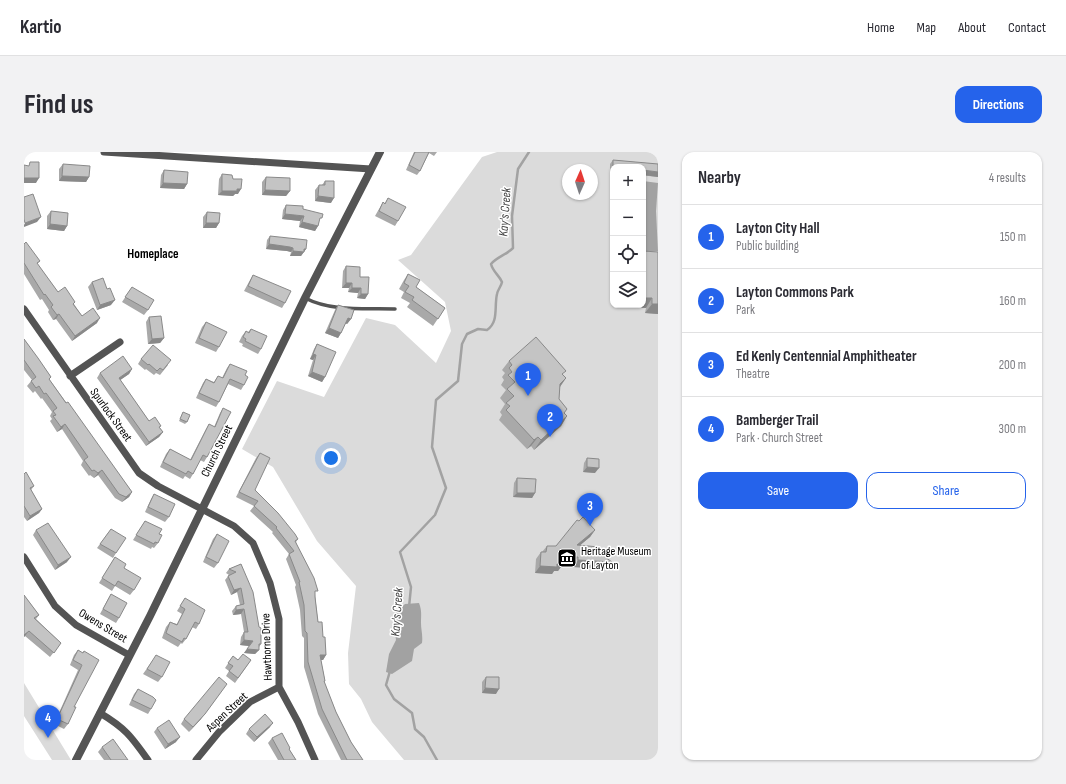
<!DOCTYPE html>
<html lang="en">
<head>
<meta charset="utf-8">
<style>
	:root { --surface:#fff; --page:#f2f2f3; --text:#2b2b33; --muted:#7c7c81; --line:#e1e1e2; --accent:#2563eb }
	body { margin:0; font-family:"Sofia Sans Condensed",sans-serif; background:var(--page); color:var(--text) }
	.controls { position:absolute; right:12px; top:12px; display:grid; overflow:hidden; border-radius:8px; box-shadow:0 1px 3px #0004 }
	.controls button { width:36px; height:36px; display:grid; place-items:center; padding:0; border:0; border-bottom:1px solid var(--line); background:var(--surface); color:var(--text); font:20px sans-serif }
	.compass { position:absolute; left:538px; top:12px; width:36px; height:36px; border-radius:50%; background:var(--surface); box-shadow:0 1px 3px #0004; rotate:3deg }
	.you { position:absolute; left:307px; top:306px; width:14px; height:14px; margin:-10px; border:3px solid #fff; border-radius:50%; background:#1a73e8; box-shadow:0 0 0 6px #1a73e833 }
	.badge { display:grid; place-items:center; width:26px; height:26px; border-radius:50%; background:var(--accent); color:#fff; font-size:13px; font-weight:700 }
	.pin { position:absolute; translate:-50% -33px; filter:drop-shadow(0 1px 2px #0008) }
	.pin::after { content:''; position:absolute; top:21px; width:14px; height:12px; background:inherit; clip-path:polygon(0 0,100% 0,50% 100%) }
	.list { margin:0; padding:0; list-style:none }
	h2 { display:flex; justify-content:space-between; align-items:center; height:52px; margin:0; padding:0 16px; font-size:17px }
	h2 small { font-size:13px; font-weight:400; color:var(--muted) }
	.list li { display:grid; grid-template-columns:26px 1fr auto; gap:12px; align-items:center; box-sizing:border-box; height:64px; padding:0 16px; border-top:1px solid var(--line) }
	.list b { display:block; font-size:15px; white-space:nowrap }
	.list p { margin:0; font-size:13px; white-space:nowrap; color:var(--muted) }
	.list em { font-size:13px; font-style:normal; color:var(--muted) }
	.actions { display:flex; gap:8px; padding:12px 16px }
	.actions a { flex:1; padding:9px 0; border:1px solid var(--accent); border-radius:12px; text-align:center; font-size:14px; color:var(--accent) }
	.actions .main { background:var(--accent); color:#fff }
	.icon { flex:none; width:22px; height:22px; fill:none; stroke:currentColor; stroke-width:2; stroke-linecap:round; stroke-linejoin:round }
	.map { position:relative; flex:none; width:634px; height:608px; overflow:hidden; border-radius:12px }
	header { display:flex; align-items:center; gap:24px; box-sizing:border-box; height:56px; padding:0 20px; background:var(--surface); border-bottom:1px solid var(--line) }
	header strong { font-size:19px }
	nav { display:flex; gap:22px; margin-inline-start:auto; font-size:14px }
	.intro { display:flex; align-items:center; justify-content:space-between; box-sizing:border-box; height:96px; padding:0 24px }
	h1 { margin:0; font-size:28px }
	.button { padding:10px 18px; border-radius:12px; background:var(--accent); color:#fff; font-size:14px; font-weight:700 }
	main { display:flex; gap:24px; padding:0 24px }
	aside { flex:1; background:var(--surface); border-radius:12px; box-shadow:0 1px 3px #0004 }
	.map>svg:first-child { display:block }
	.green { fill:#dbdbdb; fill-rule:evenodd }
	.water { fill:#a2a2a2 }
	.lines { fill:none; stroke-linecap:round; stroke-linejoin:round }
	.stream { stroke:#a2a2a2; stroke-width:2.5 }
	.service { stroke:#545454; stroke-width:3.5 }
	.minor { stroke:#545454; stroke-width:7 }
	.tertiary { stroke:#545454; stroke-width:8 }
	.wall { fill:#a9a9a9 }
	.shaded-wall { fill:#898989 }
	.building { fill:#c4c4c4; stroke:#898989 }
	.labels { text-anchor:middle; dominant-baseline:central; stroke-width:3; stroke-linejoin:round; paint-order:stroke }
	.street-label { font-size:12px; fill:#000; stroke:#fff }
	.poi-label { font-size:12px; fill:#000; stroke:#fff; text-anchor:start }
	.water-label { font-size:13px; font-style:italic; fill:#434343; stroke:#fff }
	.neighbourhood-label { font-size:13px; font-weight:bold; fill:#000; stroke:#fff }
</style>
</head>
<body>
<header>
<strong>Kartio</strong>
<nav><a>Home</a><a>Map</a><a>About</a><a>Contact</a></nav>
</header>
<div class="intro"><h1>Find us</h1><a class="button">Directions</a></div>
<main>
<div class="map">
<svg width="634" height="608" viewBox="0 0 634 608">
	<rect width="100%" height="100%" fill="#fff"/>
	<!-- green -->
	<path class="green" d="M 473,0 L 634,0 L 634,608 L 380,608 L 348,570 L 337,547 L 325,532 L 324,501 L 332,434 L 293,389 L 249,315 L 218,297 L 253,229 L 300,245 L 342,166 L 371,173 L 412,211 L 427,179 L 421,150 L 374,108 L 387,103 L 458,5 ZM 589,15 L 619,15 L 619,153 L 589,153 ZM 544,18 L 568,18 L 568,42 L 544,42 Z
		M 0,531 L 47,608 L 28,608 L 0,564 Z"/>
	<!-- water -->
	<path class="water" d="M 619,29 L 634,31 L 632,59 L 634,99 L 619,100 Z
		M 395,451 C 398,459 397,463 397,471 C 397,478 399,483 398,491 L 390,497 L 388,509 L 368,522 L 362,520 L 365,502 L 372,488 L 370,472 L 372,460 L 381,452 Z"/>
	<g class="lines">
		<!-- stream -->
		<path class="stream" d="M 385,455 L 387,435 L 376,400 L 411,363 L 422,336 L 408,295 L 412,248 L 434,229 L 438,192 L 443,182 L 454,177 L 463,178 C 475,170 470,155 473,142 C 474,137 477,135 478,130 C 475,123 469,120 467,112 C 473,105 482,103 489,96 L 488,64 L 494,17 L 505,0
			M 366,519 L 362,533 L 370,547 L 388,561 L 391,577 L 400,585 L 413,608"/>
		<!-- service -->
		<path class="service" d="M 281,146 C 308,160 341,156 371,157"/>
		<!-- minor -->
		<path class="minor" d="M 80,0 L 347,17
			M 0,157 L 115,321 L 134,334 L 210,374 L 229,391 L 246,431 L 255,467 L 255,535 L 274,570 L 291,608
			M 46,224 L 96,190
			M 0,405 L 31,454 L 52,473 L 105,503
			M 76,561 C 101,576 107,584 124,608
			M 172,608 L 195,580 L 226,550 L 255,535"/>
		<!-- tertiary -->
		<path class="tertiary" d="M 52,608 L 126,464 L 281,146 L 356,0"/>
	</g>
	<!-- wall -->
	<path class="wall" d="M 390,0 L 413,0 L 410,4 L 405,1 L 396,19 L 393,23 L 382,18 Z
		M 589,8 L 634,12 L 634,25 L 586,20 L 586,12 Z
		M 39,12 L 65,25 L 62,30 L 35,29 L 35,17 Z
		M 140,18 L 163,32 L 160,37 L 136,36 L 137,23 Z
		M 198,22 L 209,27 L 214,42 L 211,42 L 209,44 L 194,43 L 195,27 Z
		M 242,25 L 266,39 L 262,44 L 238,43 L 238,30 Z
		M 301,29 L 307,51 L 291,49 L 291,38 L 295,33 L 298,33 Z
		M 364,46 L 374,69 L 371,74 L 351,64 L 359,50 L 361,51 Z
		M 262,53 L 279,57 L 295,70 L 294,74 L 291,79 L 275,75 L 276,69 L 258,67 L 259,58 Z
		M 27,59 L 43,74 L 40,79 L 23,77 L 23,64 Z
		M 183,60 L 195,71 L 192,76 L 179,76 L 179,65 Z
		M 246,84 L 282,97 L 277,104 L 266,104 L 267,100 L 263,99 L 242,97 L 243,88 Z
		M 0,92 L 16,109 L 13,112 L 34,140 L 50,152 L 58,164 L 73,171 L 48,189 L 32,167 L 29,168 L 24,160 L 25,158 L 18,147 L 16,148 L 0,122 Z
		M 634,100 L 634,162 L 621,161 L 622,156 L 588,154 L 589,107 L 589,153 Z
		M 322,114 L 336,125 L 344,142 L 341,147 L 333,146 L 334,141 L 324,140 L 325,136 L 318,136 L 319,119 Z
		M 384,122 L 392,135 L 421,156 L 409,174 L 383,155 L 386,151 L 377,146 L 380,140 L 375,137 L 380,128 Z
		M 229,123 L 261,151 L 258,156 L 220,139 L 226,128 Z
		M 68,130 L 83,137 L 87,153 L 73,158 L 64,135 Z
		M 108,135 L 124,158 L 120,163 L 98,150 Z
		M 314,153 L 327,167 L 323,172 L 321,171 L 317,181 L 314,186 L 301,181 L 311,158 Z
		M 125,165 L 140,186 L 136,191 L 124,192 L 122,170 Z
		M 182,170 L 195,195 L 192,200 L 171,191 L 178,175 Z
		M 227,177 L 237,197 L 234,202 L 218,194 L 219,192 L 215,190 L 218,184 L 222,179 L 224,180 Z
		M 0,187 L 27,225 L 25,227 L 108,340 L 105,345 L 98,350 L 91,346 L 74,323 L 70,326 L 66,323 L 65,324 L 57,313 L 59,309 L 38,277 L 33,280 L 26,269 L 28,267 L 26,264 L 28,260 L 18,246 L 17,247 L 11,239 L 9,241 L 3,234 L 8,228 L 0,218 Z
		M 293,192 L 301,225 L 298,230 L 284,224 L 289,208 L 286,207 L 290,197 Z
		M 117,207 L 144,213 L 136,223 L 132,221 L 130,223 L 122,217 L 121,218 L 114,212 Z
		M 485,209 L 539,223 L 542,226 L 536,235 L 535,247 L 543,257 L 540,261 L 543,264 L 537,274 L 510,298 L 507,294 L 503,297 L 475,268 L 478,263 L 476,260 L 481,252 L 476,246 L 482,238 L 477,233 L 480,228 L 478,225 L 481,221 L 478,218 Z
		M 206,212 L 221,223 L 220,233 L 217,238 L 204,232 L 195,250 L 192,255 L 172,246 L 179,231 L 182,227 L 190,230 L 194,224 L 198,226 L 203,216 Z
		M 108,217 L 105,222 L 96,228 L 125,269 L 136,276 L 139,280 L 135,285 L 122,294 L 73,226 L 76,221 Z
		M 199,256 L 183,305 L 180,310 L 176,308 L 169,322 L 166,327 L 161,324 L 159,327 L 136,315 L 142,302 L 146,297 L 166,308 L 182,277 L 185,272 L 190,275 L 196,261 Z
		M 159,260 L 163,270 L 161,272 L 155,269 Z
		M 236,301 L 231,338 L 274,387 L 272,390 L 291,442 L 294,470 L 299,485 L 302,503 L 299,508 L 297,508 L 301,529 L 300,530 L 312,560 L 327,590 L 339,608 L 317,608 L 294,562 L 280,515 L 280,486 L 278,484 L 276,458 L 271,435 L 272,433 L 262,407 L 265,402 L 248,381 L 249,380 L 226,359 L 230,354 L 212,345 L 232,306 Z
		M 563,306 L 571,321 L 559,320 L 560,311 Z
		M 0,322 L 10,334 L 7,338 L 18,357 L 15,361 L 3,369 L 0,365 Z
		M 493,326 L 511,341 L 508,346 L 489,345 L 490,331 Z
		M 130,342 L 145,365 L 141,370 L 121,360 L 127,347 Z
		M 121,369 L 135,382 L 134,391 L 130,396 L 128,395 L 127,397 L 109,388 Z
		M 555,369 L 571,378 L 566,385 L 556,393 L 574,400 L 583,417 L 549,415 L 549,412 L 539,412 L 534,419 L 530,419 L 528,422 L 511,421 L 512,407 L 517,400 L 518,400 L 523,394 L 532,394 Z
		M 87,377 L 92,401 L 89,406 L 73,396 Z
		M 12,378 L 43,410 L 31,418 L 9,383 Z
		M 193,382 L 194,411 L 190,416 L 179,410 L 189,387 Z
		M 91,405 L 100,416 L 110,438 L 106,443 L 91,434 L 88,439 L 75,431 Z
		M 217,412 L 237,492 L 235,495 L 235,498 L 231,502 L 220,501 L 225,494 L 216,493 L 217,485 L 220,480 L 217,462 L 209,463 L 208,459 L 212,454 L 216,453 L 213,440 L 207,443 L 201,428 L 205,423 L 202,421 L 205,417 Z
		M 87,442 L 95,466 L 92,471 L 76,462 L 84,447 Z
		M 0,443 L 15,463 L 12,467 L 37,491 L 26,505 L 1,484 L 0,485 Z
		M 161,446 L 175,472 L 172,477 L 168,475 L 162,487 L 158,492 L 157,491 L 154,495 L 138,486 L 142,475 L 146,470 L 153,472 L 158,462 L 153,459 Z
		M 54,498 L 59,501 L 60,499 L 50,555 L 44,572 L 40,577 L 30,572 L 54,518 L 46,513 L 50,503 Z
		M 209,504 L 214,508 L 227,508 L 211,531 L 202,524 L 205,519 L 201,516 Z
		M 129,508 L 138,525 L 134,530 L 119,522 Z
		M 462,525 L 472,542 L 458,541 L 458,530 Z
		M 114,537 L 127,557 L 124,562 L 105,553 L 110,542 Z
		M 160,567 L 177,567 L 165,580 L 157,572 Z
		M 246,575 L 230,590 L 222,582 L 225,577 Z
		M 133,576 L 152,590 L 141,597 L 130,580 Z
		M 248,586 L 266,596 L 265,597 L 272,608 L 254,608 L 244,591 Z
		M 78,595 L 104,608 L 80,608 L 74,600 Z"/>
	<!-- shaded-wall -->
	<path class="shaded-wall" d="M 589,15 L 589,20 L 586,20 Z
		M 619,18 L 634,20 L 634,25 L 619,23 Z
		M 38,24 L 65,25 L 62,30 L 35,29 Z
		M 0,26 L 15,26 L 12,31 L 0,31 Z
		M 139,31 L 163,32 L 160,37 L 136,36 Z
		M 213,37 L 217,37 L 214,42 L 211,42 L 209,44 L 194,43 L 198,39 Z
		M 241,38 L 266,39 L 262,44 L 238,43 Z
		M 294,44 L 310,46 L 307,51 L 291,49 Z
		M 261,62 L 280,64 L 276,69 L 258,67 Z
		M 17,65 L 13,70 L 0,75 L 0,73 L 1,71 Z
		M 278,70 L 294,74 L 291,79 L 275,75 Z
		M 182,71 L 195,71 L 192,76 L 179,76 Z
		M 26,72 L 43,74 L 40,79 L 23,77 Z
		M 245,92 L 266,95 L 269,96 L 267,100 L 263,99 L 242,97 Z
		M 280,97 L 282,97 L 277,104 L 266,104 L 269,99 Z
		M 322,131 L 328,131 L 325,136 L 318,136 Z
		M 328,136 L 337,136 L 334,141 L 324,140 Z
		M 337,142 L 344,142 L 341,147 L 333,146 Z
		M 619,146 L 628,146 L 622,156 L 588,154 L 589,152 L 589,153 L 619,153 Z
		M 91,148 L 87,153 L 73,158 L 76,153 Z
		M 628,152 L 634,152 L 634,162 L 621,161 Z
		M 35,162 L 32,167 L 29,168 L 33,163 Z
		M 76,166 L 73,171 L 48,189 L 51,184 Z
		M 324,166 L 327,167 L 323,172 L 320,170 Z
		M 305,176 L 317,181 L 314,186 L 301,181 Z
		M 140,186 L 136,191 L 124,192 L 128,187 Z
		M 289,202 L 292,203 L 289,208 L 286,207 Z
		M 108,217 L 105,222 L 92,231 L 95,226 Z
		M 288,220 L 301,225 L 298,230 L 284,224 Z
		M 542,226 L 535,236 L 536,232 Z
		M 543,264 L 537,274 L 510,298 L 517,288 Z
		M 41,272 L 38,277 L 33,280 L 37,275 Z
		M 139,280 L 135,285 L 122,294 L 125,290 Z
		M 514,285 L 507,294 L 503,297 L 510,288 Z
		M 563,315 L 575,316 L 571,321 L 559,320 Z
		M 78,318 L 74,323 L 70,326 L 74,321 Z
		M 108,340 L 105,345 L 98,350 L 102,345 Z
		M 493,341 L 511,341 L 508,346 L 489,345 Z
		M 18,357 L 15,361 L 3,369 L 6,364 Z
		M 571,378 L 566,385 L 548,400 L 553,393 Z
		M 47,405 L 43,410 L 31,418 L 34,413 Z
		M 540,405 L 554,405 L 549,412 L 536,412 L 539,412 L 534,419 L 530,419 L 528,422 L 511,421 L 516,414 Z
		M 554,408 L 588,410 L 583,417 L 549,415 Z
		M 217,436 L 213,440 L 207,443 L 210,438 Z
		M 220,457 L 217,462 L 209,463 L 212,458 Z
		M 5,479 L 1,484 L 0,485 L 0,483 Z
		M 220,488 L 229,489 L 225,494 L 216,493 Z
		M 223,497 L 235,498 L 231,502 L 220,501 Z
		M 296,503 L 302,503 L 299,508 L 292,508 Z
		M 200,536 L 177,567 L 165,580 L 169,575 Z
		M 461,536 L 475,537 L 472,542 L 458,541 Z
		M 249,571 L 246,575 L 230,590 L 233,585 Z
		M 156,585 L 152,590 L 141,597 L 144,592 Z"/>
	<!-- building -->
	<path class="building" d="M 391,0 L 405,0 L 396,19 L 385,13 Z
		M 589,8 L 634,12 L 634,20 L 619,18 L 619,15 L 589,15 Z
		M 6,10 L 15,10 L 15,26 L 0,26 L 0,13 L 5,14 Z
		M 39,12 L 66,14 L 65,25 L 38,24 Z
		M 140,18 L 164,20 L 163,32 L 139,31 Z
		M 198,22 L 208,23 L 209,27 L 218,27 L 217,37 L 213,37 L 213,39 L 198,39 Z
		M 242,25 L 266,26 L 266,39 L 241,38 Z
		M 301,29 L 310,29 L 310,46 L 294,44 L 295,33 L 301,33 Z
		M 9,42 L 17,65 L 1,71 L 0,67 L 0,45 Z
		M 364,46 L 382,55 L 374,69 L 355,59 L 359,50 L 361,52 Z
		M 262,53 L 279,54 L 279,57 L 299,62 L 298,66 L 296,66 L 294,74 L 278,70 L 280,64 L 261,62 Z
		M 27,59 L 44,61 L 43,74 L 26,72 Z
		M 183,60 L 196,61 L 195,71 L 182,71 Z
		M 246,84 L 283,88 L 282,97 L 280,97 L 280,100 L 269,99 L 269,96 L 266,95 L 245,92 Z
		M 2,90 L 16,109 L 13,111 L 34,140 L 41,135 L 51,150 L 49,152 L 58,164 L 69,156 L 76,166 L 51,184 L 35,162 L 33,163 L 27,155 L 29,153 L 21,142 L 20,143 L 0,111 L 0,92 Z
		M 619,99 L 634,100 L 634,152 L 628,152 L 628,146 L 619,146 Z
		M 322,114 L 336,115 L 336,125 L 345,125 L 344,142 L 337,142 L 337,136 L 328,136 L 328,131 L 322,131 Z
		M 384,122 L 396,128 L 392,135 L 421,156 L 414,167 L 388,148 L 390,145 L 381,140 L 385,134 L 380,131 Z
		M 229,123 L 267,139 L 261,151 L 224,134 Z
		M 79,126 L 83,137 L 86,136 L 91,148 L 76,153 L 68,130 Z
		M 108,135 L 130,148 L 124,158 L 101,145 Z
		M 314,153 L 330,158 L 327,167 L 324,166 L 317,181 L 305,176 Z
		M 137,164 L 140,186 L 128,187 L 125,165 Z
		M 182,170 L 203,180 L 195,195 L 175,186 Z
		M 227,177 L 243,184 L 237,197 L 221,189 L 222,187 L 219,185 L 222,179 L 225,181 Z
		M 512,185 L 542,219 L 538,222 L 542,226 L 536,232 L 535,247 L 543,257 L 540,261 L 543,264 L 517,288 L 514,285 L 510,288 L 482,258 L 486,254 L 482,251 L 490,244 L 483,237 L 491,230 L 484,223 L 488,220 L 485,216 L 488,213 L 485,209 Z
		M 0,187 L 14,206 L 27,225 L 25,227 L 42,251 L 44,250 L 108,340 L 102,345 L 95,342 L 78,318 L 74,321 L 70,318 L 68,319 L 60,308 L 64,305 L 41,272 L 37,275 L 29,264 L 32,263 L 29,259 L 33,256 L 22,241 L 20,242 L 15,234 L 12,236 L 7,229 L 12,225 L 0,208 Z
		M 293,192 L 312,200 L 301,225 L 288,220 L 292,203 L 289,202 Z
		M 129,193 L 147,208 L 139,218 L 136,216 L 133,219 L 125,212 L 124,213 L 117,207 Z
		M 99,204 L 108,217 L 95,226 L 125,269 L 131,265 L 137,274 L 135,275 L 139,280 L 125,290 L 76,221 Z
		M 206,212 L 223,219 L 221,223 L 224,225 L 220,233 L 206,227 L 195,250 L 175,241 L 182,227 L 190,231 L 194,224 L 199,226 Z
		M 199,256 L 207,260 L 183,305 L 179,303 L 169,322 L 164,319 L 162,322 L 139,310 L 146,297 L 167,308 L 185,272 L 191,275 Z
		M 159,260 L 166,263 L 163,270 L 156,267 Z
		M 236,301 L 246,306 L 231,338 L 254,361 L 271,382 L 274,387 L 271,389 L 290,426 L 294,439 L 291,439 L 291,445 L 294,470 L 298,470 L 299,485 L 301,485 L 302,503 L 296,503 L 301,529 L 300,529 L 312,560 L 327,590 L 339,608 L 323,608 L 298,557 L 284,510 L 283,481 L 281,479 L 280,453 L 275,430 L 276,430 L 265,402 L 270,399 L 252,376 L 253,375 L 230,354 L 234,349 L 215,340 Z
		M 563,306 L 575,307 L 575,316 L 563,315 Z
		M 2,320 L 10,334 L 6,336 L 18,357 L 6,364 L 0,354 L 0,322 Z
		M 493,326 L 512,327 L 511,341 L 493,341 Z
		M 130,342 L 151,352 L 145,365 L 124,355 Z
		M 559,365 L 571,378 L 553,393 L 575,395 L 574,400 L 588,410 L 554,408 L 554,405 L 540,405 L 539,412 L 533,412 L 533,415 L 516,414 L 517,400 L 522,400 L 523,394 L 532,394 L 553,368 L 555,369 Z
		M 121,369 L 138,377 L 135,382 L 138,383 L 134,391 L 131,390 L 130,392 L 112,383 Z
		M 24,371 L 47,405 L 34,413 L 12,378 Z
		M 87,377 L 102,386 L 92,401 L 76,392 Z
		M 193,382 L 205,389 L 194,411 L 182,405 Z
		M 91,405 L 102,412 L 100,416 L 117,426 L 110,438 L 94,429 L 91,434 L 78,426 Z
		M 217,412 L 229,440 L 235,475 L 237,476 L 237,492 L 235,492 L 235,498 L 223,497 L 229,489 L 220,488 L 220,480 L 224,480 L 220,457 L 212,458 L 212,454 L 220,452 L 217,436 L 210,438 L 204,424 L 212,420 L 205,417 Z
		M 87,442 L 103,451 L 95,466 L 79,457 Z
		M 0,443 L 15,463 L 10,466 L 37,491 L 30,501 L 5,479 L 0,483 Z
		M 161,446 L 181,458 L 175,472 L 171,470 L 162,487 L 160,486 L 158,490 L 142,481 L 146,470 L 153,473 L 161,457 L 156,454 Z
		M 54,498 L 59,501 L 60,499 L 75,508 L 50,555 L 52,555 L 44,572 L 33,567 L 58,513 L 49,508 Z
		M 219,502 L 227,508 L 214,526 L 205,519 L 209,514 L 204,511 L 209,504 L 214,508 Z
		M 132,503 L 146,510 L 138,525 L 123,517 Z
		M 195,525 L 203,532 L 181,562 L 169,575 L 160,567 Z
		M 462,525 L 475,525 L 475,537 L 461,536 Z
		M 114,537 L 129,545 L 132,548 L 127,557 L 108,548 Z
		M 241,562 L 249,571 L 233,585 L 225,577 Z
		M 145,568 L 156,585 L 144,592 L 133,576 Z
		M 258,581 L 266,596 L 265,597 L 272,608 L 260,608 L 248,586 Z
		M 89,587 L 104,608 L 87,608 L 78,595 Z"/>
	<!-- icons -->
	<defs>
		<symbol id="museum-square" viewBox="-11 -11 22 22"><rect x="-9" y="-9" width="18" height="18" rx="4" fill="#000" stroke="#fff"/><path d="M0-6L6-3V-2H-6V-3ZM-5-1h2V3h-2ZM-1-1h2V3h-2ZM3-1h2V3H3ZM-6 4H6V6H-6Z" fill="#fff"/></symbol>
	</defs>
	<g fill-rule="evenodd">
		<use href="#museum-square" x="532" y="395" width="22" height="22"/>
	</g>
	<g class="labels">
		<!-- street labels -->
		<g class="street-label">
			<text transform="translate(87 263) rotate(54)">Spurlock Street</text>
			<text transform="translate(193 299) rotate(-64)">Church Street</text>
			<text transform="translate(79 474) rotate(31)">Owens Street</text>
			<text transform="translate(243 495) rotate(-92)">Hawthorne Drive</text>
			<text transform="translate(203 560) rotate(-43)">Aspen Street</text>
		</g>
		<!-- poi labels -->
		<g class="poi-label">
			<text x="557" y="399">Heritage Museum<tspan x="557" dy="14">of Layton</tspan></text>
		</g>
		<!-- water labels -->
		<g class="water-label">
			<text transform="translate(481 60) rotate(-86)">Kay's Creek</text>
			<text transform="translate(373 460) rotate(-86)">Kay's Creek</text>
		</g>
		<!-- neighbourhood labels -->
		<g class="neighbourhood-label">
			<text x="129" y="102">Homeplace</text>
		</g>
	</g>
</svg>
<div class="controls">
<button>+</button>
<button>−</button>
<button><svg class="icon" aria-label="locate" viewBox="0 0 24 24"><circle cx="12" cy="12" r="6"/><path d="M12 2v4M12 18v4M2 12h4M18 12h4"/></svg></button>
<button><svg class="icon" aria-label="layers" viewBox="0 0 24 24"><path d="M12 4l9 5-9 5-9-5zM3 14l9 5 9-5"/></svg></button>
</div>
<svg class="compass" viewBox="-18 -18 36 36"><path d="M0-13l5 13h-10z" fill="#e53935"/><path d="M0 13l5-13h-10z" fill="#7c7c81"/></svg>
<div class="you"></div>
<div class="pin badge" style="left:504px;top:244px">1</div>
<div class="pin badge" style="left:526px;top:285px">2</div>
<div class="pin badge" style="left:566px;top:374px">3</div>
<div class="pin badge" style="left:24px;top:586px">4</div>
</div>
<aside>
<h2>Nearby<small>4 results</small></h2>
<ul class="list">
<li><span class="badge">1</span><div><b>Layton City Hall</b><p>Public building</p></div><em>150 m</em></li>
<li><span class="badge">2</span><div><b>Layton Commons Park</b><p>Park</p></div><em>160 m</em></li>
<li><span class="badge">3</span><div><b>Ed Kenly Centennial Amphitheater</b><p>Theatre</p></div><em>200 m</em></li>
<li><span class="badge">4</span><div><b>Bamberger Trail</b><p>Park · Church Street</p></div><em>300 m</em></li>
</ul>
<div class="actions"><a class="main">Save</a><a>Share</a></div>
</aside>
</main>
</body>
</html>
